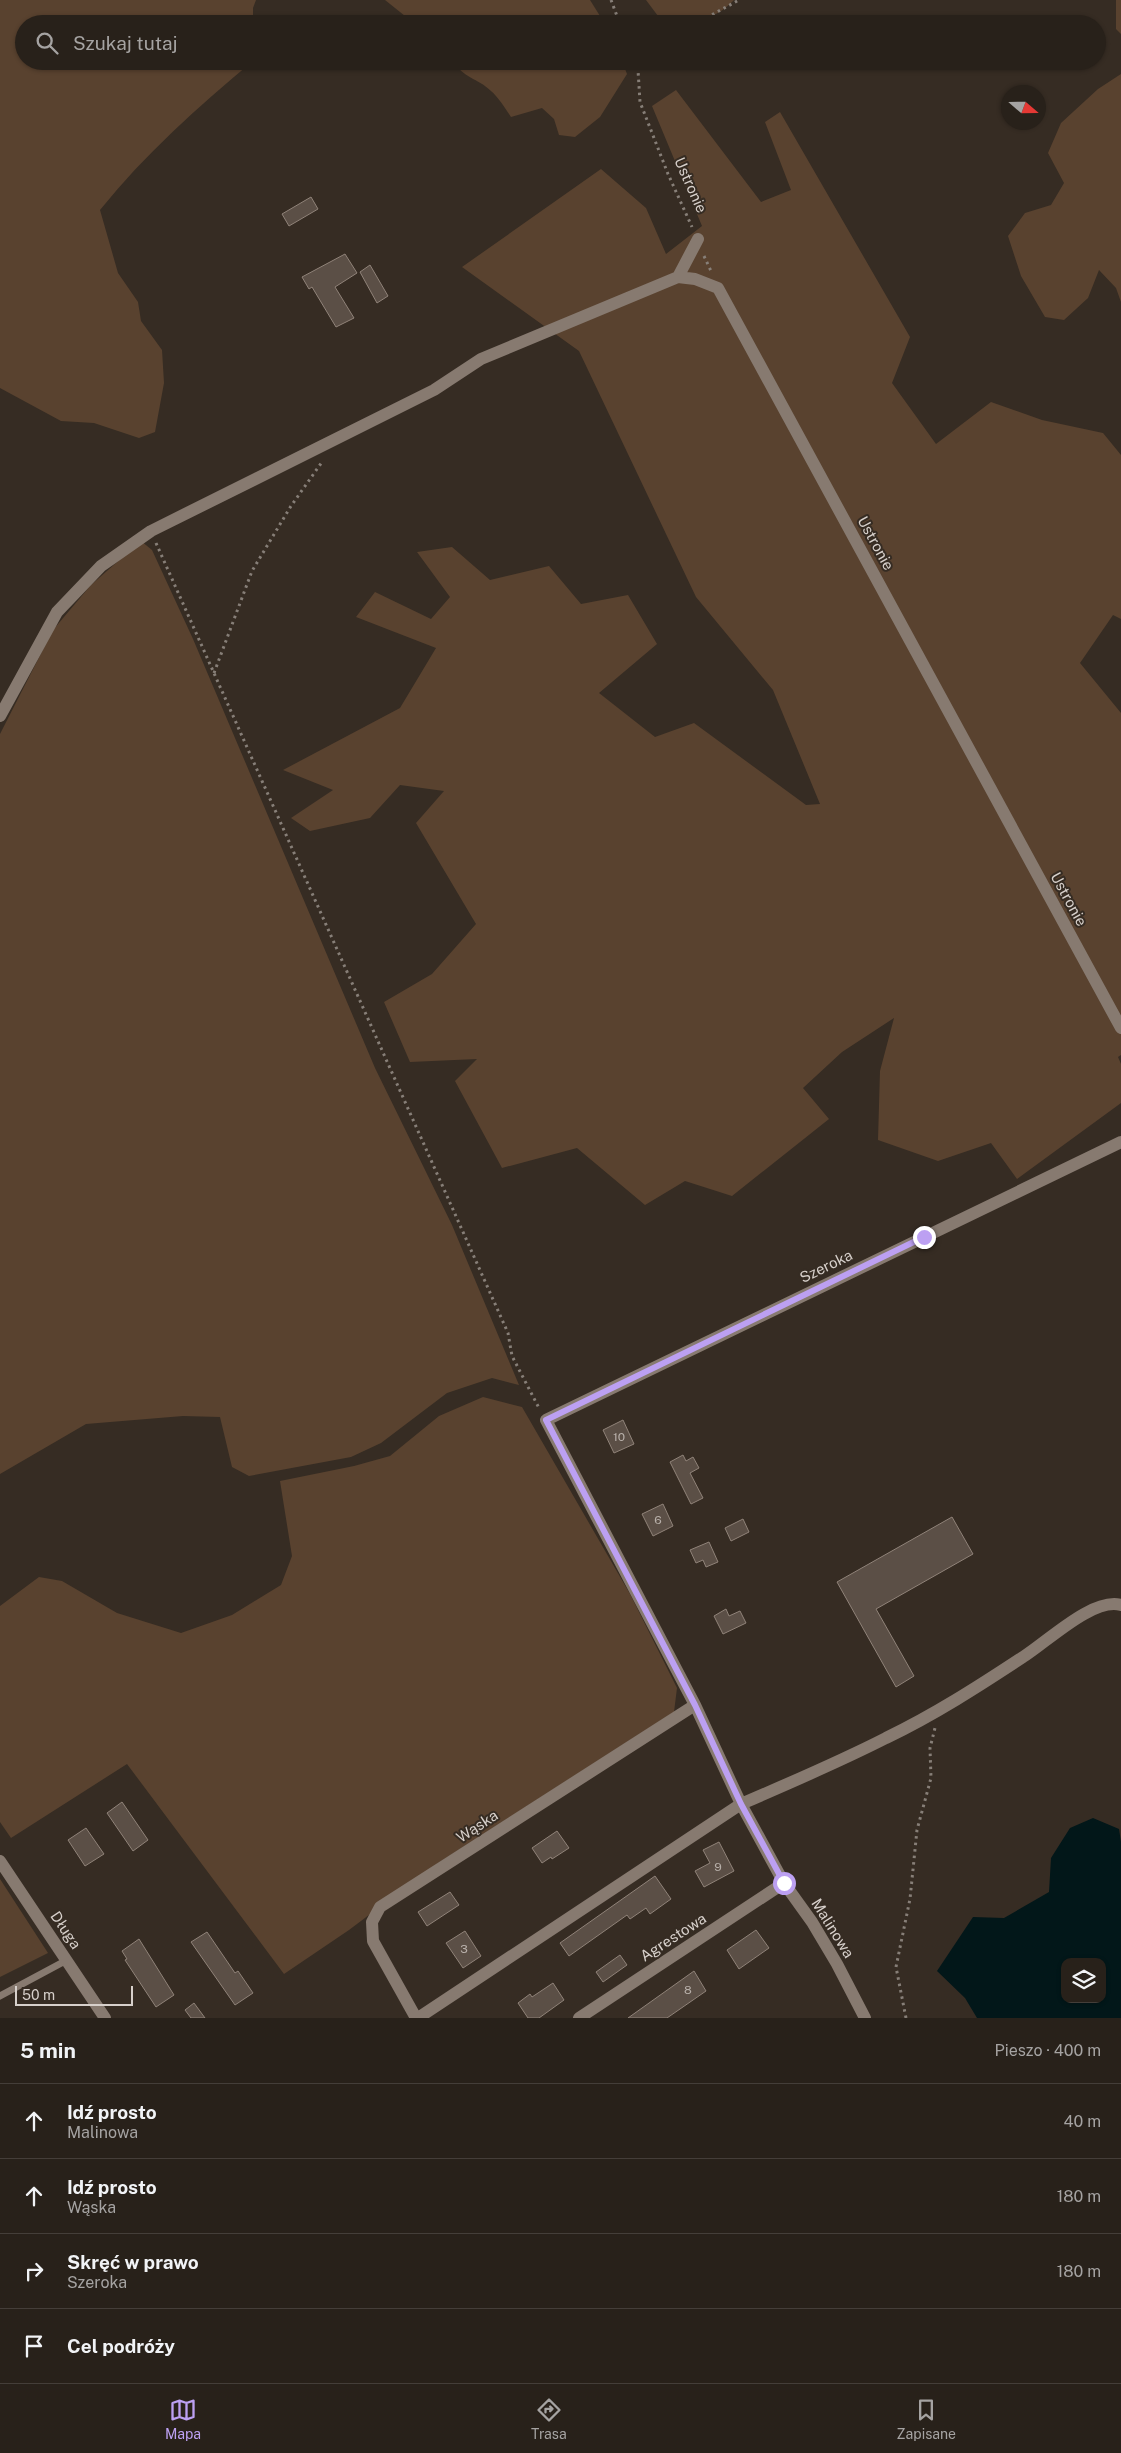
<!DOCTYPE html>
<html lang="pl">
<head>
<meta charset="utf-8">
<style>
	:root { --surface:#28211a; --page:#342e27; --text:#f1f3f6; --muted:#a5a3a2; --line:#443e39; --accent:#bca0f2 }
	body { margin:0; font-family:"Public Sans",sans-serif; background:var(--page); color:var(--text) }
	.controls { position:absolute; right:15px; bottom:15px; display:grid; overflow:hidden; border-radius:10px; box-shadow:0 1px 4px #0004 }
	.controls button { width:45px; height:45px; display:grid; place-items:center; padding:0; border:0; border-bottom:1px solid var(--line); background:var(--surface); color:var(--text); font:25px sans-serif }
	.compass { position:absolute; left:1001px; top:85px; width:45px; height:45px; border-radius:50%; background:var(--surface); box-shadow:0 1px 4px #0004; rotate:110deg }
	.scale { position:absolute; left:15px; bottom:12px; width:118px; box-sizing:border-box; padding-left:5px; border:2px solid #d7d0cb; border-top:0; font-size:14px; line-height:18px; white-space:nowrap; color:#d7d0cb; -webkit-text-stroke:4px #362c23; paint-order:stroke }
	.stop { position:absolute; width:15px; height:15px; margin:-11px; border:4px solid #bca0f2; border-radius:50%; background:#fff }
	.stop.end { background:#bca0f2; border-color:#fff; box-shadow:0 1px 5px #0008 }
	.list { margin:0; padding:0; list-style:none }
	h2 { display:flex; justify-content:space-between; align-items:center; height:65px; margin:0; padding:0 20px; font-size:21px }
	h2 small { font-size:16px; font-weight:400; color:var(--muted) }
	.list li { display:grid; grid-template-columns:32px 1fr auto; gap:15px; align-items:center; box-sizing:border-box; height:75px; padding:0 20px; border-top:1px solid var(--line) }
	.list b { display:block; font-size:19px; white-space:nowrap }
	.list p { margin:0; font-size:16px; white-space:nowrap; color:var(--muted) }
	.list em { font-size:16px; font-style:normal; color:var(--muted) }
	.icon { flex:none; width:28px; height:28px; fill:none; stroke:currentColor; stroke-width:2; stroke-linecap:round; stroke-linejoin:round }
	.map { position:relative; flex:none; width:1121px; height:2018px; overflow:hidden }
	.search { position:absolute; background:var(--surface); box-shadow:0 1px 4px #0004; left:15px; right:15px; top:15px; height:55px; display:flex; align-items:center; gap:12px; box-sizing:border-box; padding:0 18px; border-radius:28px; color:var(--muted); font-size:19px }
	.sheet { height:365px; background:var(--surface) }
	nav { display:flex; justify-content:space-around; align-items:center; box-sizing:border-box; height:70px; border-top:1px solid var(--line); background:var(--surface); font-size:14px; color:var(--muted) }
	nav a { display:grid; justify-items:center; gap:2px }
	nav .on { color:var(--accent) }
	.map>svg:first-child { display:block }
	.green { fill:#59422f }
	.water { fill:#021719; fill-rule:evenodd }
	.building { fill:#5b4f46; stroke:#908379 }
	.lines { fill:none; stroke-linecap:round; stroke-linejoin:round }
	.path { stroke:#877f78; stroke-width:3; stroke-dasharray:2.5 4; stroke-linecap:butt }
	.lane { stroke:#877a70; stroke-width:7 }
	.street { stroke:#877a70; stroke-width:12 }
	.route { stroke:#bca0f2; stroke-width:6 }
	.labels { text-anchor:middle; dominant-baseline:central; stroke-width:4; stroke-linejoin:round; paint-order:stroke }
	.number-label { font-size:12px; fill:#b8b0aa }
	.street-label { font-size:15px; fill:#d7d0cb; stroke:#362c23 }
</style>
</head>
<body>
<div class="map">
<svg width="1121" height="2018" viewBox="0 0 1121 2018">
	<rect width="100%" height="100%" fill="#362c23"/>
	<!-- green -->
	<path class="green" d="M 0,0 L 256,0 L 253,8 L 253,24 L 24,24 L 24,61 L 253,61 C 198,107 145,154 100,210 L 118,273 L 138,302 L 141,321 L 162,350 L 164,383 L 155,432 L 139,438 L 94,423 L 61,421 L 0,388 Z
		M 385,0 L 590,0 L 605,24 L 415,24 Z
		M 646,0 L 734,0 C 714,21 692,24 664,24 Z
		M 1116,0 L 1121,0 L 1121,34 L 1116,29 Z
		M 454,61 L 622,61 L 627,74 L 600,117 L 575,137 L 559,135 L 554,119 L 542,108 L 511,117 C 505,108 499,98 491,91 C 478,78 462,78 454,61 Z
		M 1121,74 L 1121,302 L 1116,288 L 1099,270 L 1088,298 L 1064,320 L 1045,317 L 1021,276 L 1008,236 L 1025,213 L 1051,205 L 1064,183 L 1048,153 L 1061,123 L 1098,89 Z
		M 676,90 L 761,202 L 791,190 L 765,122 L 780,112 L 910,337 L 892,383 L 936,444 L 991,402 L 1042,420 L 1103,433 L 1121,455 L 1121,619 L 1113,615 L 1080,663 L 1121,713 L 1121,1055 L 1118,1057 L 1121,1064 L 1121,1103 L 1017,1179 L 991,1143 L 938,1161 L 878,1140 L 880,1071 L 894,1018 L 842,1052 L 803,1088 L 829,1119 L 732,1196 L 685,1181 L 645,1205 L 577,1148 L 502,1168 L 455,1081 L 477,1059 L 410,1062 L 384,1002 L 432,974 L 476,924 L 416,823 L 444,791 L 400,785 L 370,818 L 310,831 L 291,818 L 333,790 L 283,770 L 400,708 L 436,648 L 356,617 L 375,592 L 431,619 L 450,597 L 417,552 L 452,547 L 490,580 L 549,566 L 581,604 L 628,595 L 657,644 L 599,693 L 655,737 L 694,723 L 806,805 L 820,804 L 773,690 L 696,597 L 579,351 L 462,267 L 601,169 L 646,208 L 666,254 L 702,226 L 652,106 Z
		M 141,541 L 152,550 L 193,639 L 375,1068 L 452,1225 L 519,1385 L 492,1378 L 447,1393 L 381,1443 L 351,1457 L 249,1476 L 232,1467 L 220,1417 L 183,1416 L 86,1424 L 0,1474 L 0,734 L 53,630 L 91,585 Z
		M 483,1397 L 522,1407 L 630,1594 L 677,1688 L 674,1712 L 438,1863 L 349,1930 L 284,1974 L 127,1764 L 11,1838 L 0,1822 L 0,1606 L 39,1577 L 62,1581 L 117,1613 L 181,1633 L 232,1615 L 281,1585 L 292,1556 L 280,1481 L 354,1466 L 390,1456 L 439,1416 Z
		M 0,1879 L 48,1953 L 0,1977 Z"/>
	<!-- water -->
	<path class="water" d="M 1093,1818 L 1119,1829 L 1121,1842 L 1121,2018 L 977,2018 L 965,1998 L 937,1971 L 973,1917 L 1004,1918 L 1049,1892 L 1051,1858 L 1070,1828 ZM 1065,1962 L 1102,1962 L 1102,1999 L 1065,1999 Z"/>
	<!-- building -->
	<path class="building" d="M 311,197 L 318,209 L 289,226 L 282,214 Z
		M 345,254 L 357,273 L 335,287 L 354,318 L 336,327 L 312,287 L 309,289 L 302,277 Z
		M 370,265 L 388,296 L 377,303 L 360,272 Z
		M 623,1420 L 634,1444 L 614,1453 L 603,1430 Z
		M 683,1455 L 686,1461 L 693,1457 L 699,1468 L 690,1473 L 703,1498 L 691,1504 L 670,1462 Z
		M 663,1504 L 673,1526 L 653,1536 L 642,1514 Z
		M 952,1517 L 973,1554 L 876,1609 L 914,1676 L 896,1687 L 837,1582 Z
		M 743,1519 L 749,1532 L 731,1541 L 725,1528 Z
		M 709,1542 L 718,1562 L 706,1567 L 703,1560 L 696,1563 L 690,1550 Z
		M 726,1609 L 729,1616 L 740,1611 L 746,1623 L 723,1634 L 714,1616 Z
		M 122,1802 L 148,1840 L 133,1851 L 107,1813 Z
		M 86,1828 L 104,1854 L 85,1866 L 68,1840 Z
		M 557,1831 L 569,1848 L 552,1859 L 551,1857 L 542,1863 L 532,1848 Z
		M 719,1842 L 734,1871 L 704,1887 L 695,1871 L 710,1863 L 703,1850 Z
		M 655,1876 L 671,1899 L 650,1914 L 646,1908 L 630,1919 L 627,1915 L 569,1956 L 560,1943 Z
		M 450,1892 L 459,1905 L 427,1926 L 418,1912 Z
		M 756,1930 L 769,1948 L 739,1969 L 727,1950 Z
		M 465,1931 L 481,1956 L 463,1968 L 446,1943 Z
		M 207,1932 L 235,1973 L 238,1971 L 253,1993 L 235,2005 L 191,1942 Z
		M 139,1939 L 174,1995 L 156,2007 L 125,1960 L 127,1959 L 122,1951 Z
		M 620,1955 L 627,1965 L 603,1982 L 596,1972 Z
		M 694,1971 L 706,1991 L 667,2018 L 628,2018 Z
		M 553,1983 L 564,2000 L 539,2018 L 528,2018 L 518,2003 L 530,1994 L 532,1997 Z
		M 194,2003 L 205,2018 L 191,2018 L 185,2010 Z"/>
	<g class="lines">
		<!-- path -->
		<path class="path" d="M 611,0 L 620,24
			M 695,24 L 739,0
			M 634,61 L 638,70 L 640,102 L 668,174 L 692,227
			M 638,69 L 644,61
			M 704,256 L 711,271
			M 156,543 L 508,1333 L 512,1356 L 540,1410
			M 214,673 L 252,571 L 291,506 L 322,462
			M 906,2018 L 896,1967 L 910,1899 L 917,1830 L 931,1778 L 930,1748 L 935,1728"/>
		<!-- lane -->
		<path class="lane" d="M 0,1996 L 67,1960"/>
		<!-- street -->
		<path class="street" d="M 678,277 L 698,239
			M 0,716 L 57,612 L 101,566 L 151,531 L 434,390 L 481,359 L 678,277 L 695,279 L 718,288 L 1121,1028
			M 0,1861 L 105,2018
			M 416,2018 L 373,1941 L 372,1922 L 380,1907 L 695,1705
			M 418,2018 L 741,1804 L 695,1705 L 546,1420 L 1121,1142
			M 579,2018 L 784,1883
			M 865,2018 L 837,1964 L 812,1922 L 784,1883 L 741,1804 C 790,1783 839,1762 886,1738 C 934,1715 979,1686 1023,1657 C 1047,1642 1093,1597 1121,1605"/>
	</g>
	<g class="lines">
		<!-- route -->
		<path class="route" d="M 784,1883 L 741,1804 L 695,1705 L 546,1420 L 924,1237"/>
	</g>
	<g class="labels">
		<!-- number labels -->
		<g class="number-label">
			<text x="619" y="1437">10</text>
			<text x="658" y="1520">6</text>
			<text x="718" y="1867">9</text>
			<text x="464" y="1949">3</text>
			<text x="688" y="1990">8</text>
		</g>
		<!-- street labels -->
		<g class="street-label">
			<text transform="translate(691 185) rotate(66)">Ustronie</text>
			<text transform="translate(876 543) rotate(61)">Ustronie</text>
			<text transform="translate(1069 899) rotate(61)">Ustronie</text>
			<text transform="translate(826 1266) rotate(-26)">Szeroka</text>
			<text transform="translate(477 1826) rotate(-33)">Wąska</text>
			<text transform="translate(833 1928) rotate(58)">Malinowa</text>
			<text transform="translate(66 1930) rotate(56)">Długa</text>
			<text transform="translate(673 1937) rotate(-33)">Agrestowa</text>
		</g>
	</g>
</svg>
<div class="controls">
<button><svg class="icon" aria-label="layers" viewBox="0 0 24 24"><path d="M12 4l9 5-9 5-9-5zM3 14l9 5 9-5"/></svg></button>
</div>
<svg class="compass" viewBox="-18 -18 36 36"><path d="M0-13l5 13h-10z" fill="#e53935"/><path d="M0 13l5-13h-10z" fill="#a5a3a2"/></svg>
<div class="scale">50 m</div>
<div class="stop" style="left:784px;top:1883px"></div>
<div class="stop end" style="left:924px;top:1237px"></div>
<div class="search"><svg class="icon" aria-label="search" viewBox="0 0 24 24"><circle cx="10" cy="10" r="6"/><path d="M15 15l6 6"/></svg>Szukaj tutaj</div>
</div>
<section class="sheet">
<h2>5 min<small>Pieszo · 400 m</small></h2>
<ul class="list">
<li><svg class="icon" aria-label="ahead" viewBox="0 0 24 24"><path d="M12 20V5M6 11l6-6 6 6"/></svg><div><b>Idź prosto</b><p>Malinowa</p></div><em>40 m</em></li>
<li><svg class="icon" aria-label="ahead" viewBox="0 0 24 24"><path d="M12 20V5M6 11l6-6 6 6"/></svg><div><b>Idź prosto</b><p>Wąska</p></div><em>180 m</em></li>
<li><svg class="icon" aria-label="right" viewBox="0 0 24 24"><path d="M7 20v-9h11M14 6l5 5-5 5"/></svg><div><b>Skręć w prawo</b><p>Szeroka</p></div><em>180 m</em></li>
<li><svg class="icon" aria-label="arrive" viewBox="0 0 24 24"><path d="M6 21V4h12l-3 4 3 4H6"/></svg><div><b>Cel podróży</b></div></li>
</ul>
</section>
<nav>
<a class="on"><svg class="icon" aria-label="map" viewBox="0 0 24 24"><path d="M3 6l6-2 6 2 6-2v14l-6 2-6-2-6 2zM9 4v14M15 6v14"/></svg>Mapa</a>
<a><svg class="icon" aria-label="directions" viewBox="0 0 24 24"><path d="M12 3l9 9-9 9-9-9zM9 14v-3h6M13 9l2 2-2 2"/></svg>Trasa</a>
<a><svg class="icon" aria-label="saved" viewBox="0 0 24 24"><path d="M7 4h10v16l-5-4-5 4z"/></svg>Zapisane</a>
</nav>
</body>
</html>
